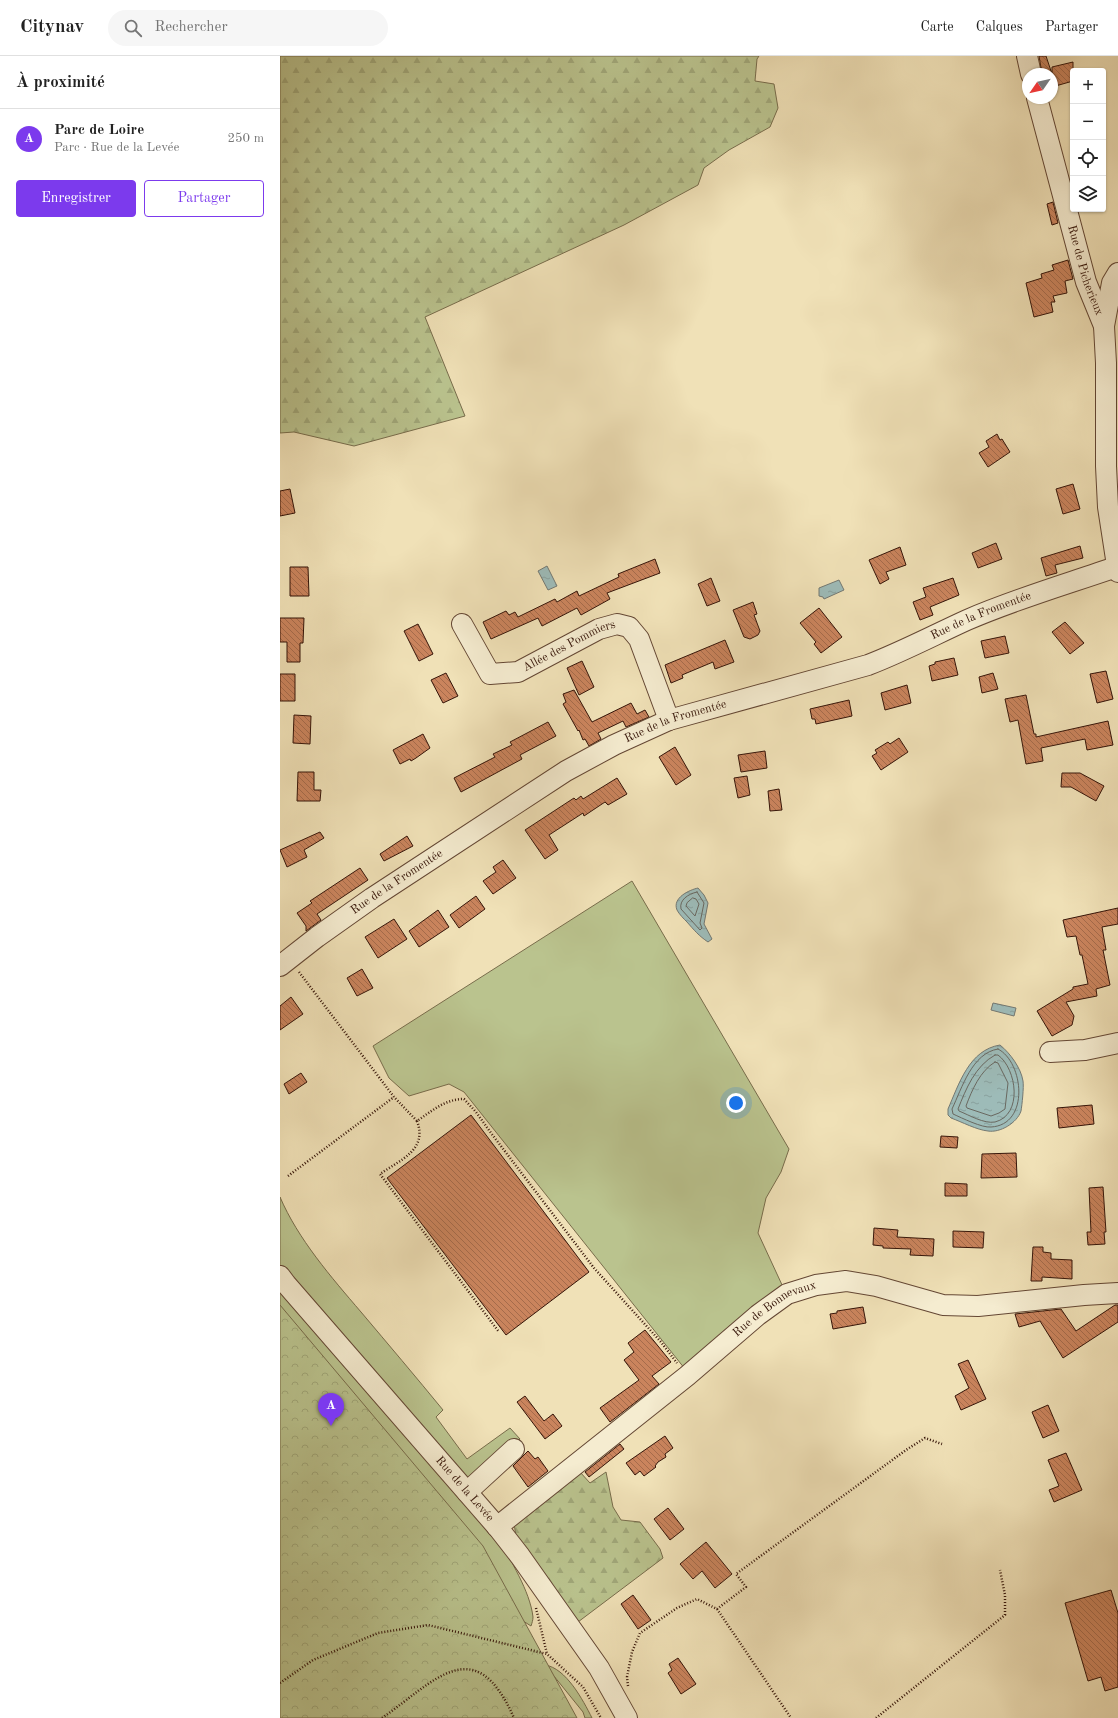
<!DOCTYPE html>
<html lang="fr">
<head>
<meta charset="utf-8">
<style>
	:root { --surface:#fff; --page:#f6f6f6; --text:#222; --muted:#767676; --line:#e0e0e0; --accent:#7c3aed }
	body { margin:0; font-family:"Old Standard TT",serif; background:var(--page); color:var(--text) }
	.controls { position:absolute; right:12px; top:12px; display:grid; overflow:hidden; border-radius:4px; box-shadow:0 1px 3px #0004 }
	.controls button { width:36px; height:36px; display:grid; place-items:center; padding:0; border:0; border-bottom:1px solid var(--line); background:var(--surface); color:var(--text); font:20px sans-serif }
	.compass { position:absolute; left:742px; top:12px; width:36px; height:36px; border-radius:50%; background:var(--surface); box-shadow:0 1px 3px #0004; rotate:236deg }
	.you { position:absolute; left:456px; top:1047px; width:14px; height:14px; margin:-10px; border:3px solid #fff; border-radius:50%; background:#1a73e8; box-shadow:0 0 0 6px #1a73e833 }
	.badge { display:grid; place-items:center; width:26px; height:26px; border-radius:50%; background:var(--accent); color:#fff; font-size:13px; font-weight:700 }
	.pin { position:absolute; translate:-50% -33px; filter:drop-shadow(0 1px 2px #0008) }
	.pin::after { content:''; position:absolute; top:21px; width:14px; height:12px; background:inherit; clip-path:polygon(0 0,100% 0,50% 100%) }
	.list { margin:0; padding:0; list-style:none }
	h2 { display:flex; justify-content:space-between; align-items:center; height:52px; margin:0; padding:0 16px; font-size:17px }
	h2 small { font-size:13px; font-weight:400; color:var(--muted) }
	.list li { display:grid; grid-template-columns:26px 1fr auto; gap:12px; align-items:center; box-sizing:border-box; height:60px; padding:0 16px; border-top:1px solid var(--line) }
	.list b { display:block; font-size:15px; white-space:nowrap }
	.list p { margin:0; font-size:13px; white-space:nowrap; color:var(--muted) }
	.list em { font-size:13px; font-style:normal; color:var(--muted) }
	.actions { display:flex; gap:8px; padding:12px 16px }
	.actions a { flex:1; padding:9px 0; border:1px solid var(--accent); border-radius:4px; text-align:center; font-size:14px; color:var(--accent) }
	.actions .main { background:var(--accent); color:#fff }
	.icon { flex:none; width:22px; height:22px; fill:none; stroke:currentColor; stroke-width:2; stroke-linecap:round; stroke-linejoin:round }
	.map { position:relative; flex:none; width:838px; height:1662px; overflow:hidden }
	header { display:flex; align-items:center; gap:24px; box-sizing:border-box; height:56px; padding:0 20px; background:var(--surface); border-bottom:1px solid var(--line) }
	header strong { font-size:19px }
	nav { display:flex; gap:22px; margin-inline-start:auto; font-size:14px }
	.search { width:280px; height:36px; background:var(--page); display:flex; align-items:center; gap:10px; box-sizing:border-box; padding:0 14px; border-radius:22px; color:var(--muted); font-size:15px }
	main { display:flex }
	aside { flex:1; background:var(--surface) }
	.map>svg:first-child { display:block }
	.green { fill:#bac38e; stroke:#786c4b }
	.forest { fill:url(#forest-firs); stroke:#786c4b }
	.park { fill:url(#park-crowns); stroke:#786c4b }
	.water { fill:url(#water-ripples); stroke:#737872 }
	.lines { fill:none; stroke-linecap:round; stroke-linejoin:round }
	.shore { stroke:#696860; stroke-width:1 }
	.building { fill:url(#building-back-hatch); stroke:#351408 }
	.minor-casing { stroke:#644734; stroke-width:22 }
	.path { stroke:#351408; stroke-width:2.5; stroke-dasharray:1 2; stroke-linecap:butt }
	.minor { stroke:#f5ecd0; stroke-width:20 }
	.labels { text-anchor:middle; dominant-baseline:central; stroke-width:3; stroke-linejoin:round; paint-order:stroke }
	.street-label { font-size:12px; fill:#351408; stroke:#f5ecd0 }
</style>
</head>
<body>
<header>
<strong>Citynav</strong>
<div class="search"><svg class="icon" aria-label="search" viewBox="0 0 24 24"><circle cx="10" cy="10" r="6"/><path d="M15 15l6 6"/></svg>Rechercher</div>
<nav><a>Carte</a><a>Calques</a><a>Partager</a></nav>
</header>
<main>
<aside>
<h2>À proximité<small></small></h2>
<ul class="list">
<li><span class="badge">A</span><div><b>Parc de Loire</b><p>Parc · Rue de la Levée</p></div><em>250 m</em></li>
</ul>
<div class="actions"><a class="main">Enregistrer</a><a>Partager</a></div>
</aside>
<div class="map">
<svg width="838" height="1662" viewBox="0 0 838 1662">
	<defs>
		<pattern id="forest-firs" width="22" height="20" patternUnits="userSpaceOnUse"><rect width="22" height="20" fill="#bac38e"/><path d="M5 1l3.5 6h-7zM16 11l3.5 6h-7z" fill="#a0a779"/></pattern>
		<pattern id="park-crowns" width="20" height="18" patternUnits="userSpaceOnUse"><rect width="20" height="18" fill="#bac38e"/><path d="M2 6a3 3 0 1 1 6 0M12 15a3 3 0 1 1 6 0" fill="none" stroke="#a0a779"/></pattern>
		<pattern id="water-ripples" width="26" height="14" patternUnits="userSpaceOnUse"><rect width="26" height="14" fill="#9dbbb8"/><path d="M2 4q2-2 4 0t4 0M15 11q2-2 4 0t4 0" fill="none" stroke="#88a09d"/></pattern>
		<pattern id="building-back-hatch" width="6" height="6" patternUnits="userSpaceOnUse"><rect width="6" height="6" fill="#ca845d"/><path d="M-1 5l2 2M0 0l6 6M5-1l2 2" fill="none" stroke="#a56b4b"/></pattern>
	</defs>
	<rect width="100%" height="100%" fill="#f0e1b7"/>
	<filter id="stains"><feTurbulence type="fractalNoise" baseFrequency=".005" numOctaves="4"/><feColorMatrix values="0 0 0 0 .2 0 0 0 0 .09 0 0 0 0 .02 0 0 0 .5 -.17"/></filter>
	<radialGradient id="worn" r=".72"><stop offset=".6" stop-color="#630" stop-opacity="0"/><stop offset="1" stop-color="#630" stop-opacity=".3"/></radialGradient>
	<!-- green -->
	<path class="green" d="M 352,825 L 509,1093 L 501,1116 L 486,1142 L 478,1177 L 503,1231 L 405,1313 L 184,1036 L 169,1028 L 129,1040 L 109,1022 L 93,990 Z
		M 0,1141 C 18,1183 51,1221 81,1256 C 108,1288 136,1321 163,1354 L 156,1361 L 187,1403 L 230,1372 L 240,1383 L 188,1429 L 0,1213 Z
		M 0,1231 L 218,1481 C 230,1504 250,1535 253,1561 C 253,1564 252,1567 251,1570 L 240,1563 L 0,1271 Z
		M 265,1609 C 286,1612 303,1644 312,1662 L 305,1662 L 303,1656 Z"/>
	<!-- forest -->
	<path class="forest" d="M 0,0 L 479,0 L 477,3 L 475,25 L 494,28 L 498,52 L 490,71 L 449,94 L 424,112 L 418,129 L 344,169 L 145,261 L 185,360 L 74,390 L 14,376 L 0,377 Z
		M 300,1416 L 310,1427 L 326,1416 L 333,1451 L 341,1464 L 360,1466 L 380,1493 L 383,1502 L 298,1566 L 236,1481 L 234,1467 Z"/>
	<!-- park -->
	<path class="park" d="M 0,1249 L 203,1490 L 297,1662 L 0,1662 Z"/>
	<!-- water -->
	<path class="water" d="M 267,510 L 277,530 L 268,534 L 258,515 Z
		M 559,524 L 564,534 L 544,543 L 543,541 L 539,540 L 539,532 Z
		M 418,832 L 424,839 L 428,847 L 424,868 L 432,883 L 428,886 C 419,880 414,874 407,866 C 404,863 399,858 397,854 C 392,842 409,834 418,832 Z
		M 713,947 L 736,952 L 734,960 L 711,954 Z
		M 720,989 C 730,997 741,1012 743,1025 C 744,1031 742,1049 741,1055 C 737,1067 720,1077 708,1075 C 697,1074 682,1066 671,1062 L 668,1059 L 668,1053 C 679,1028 689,994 720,989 Z"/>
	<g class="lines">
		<!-- shore -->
		<path class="shore" d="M 417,836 L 424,847 L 420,867 L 422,872 L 420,874 L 401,853 C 399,844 408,838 417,836 Z
			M 413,842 L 416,843 L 419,848 L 415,860 L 406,850 L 407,847 Z
			M 718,993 C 744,1006 750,1069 711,1071 C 702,1072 682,1062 673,1058 L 672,1053 C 682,1032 692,997 718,993 Z
			M 715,999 L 718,999 C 737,1013 743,1059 715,1066 C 704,1068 689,1059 679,1055 L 678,1053 C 686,1033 695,1010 715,999 Z
			M 715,1006 L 718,1007 L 728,1027 L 725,1053 L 719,1057 L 711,1060 L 687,1052 L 686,1050 C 692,1034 700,1015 715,1006 Z"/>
	</g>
	<!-- building -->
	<path class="building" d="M 759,0 L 766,0 L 772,18 L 762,18 Z
		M 793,6 L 793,25 L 772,31 L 772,11 Z
		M 773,146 L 778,167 L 772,169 L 767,148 Z
		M 788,204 L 793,223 L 785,225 L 787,237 L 773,240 L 775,246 L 771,246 L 773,256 L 754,261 L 746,227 L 762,222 L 761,218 L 774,214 L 772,209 Z
		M 717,378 L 720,384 L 722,383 L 730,396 L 708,411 L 699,397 L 709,391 L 706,385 Z
		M 793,428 L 800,453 L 783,458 L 776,433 Z
		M 10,433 L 15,457 L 0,460 L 0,435 Z
		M 716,487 L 722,503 L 698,512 L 692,497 Z
		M 800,490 L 803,502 L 775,509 L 777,517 L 766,520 L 761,502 Z
		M 620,491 L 626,509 L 606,516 L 609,523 L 600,528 L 589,504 Z
		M 375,503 L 380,517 L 327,537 L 330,543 L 301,559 L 297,552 L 262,570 L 258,562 L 211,583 L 203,566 L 226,555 L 229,559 L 235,556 L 238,561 L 275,543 L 277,546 L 297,535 L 299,540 L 339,521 L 338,518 Z
		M 10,511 L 28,511 L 29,540 L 10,540 Z
		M 431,522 L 440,545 L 427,550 L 418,528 Z
		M 673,522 L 679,539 L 650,551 L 653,559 L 640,564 L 633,546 L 646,541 L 643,532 Z
		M 473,546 L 477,558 L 474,559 L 480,575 L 478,579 L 470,583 L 464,581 L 453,554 Z
		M 539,552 L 562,581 L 541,597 L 534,588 L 536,586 L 520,567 Z
		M 0,562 L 24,562 L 23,587 L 20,587 L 20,606 L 7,606 L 7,586 L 0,586 Z
		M 785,566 L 804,587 L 790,598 L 772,576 Z
		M 138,568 L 153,598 L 139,605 L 124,575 Z
		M 725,580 L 729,597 L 705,602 L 701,585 Z
		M 445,584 L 454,606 L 435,613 L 433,606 L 402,619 L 403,622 L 391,627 L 385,609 Z
		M 674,602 L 678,619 L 652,625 L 649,610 L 655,608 L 655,606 Z
		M 302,605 L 314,631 L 299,639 L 287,612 Z
		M 826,615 L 833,643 L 817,647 L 810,618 Z
		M 166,617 L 178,640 L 163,647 L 151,624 Z
		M 713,617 L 718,633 L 702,637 L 699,621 Z
		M 0,618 L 15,618 L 15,645 L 0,645 Z
		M 627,629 L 631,647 L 605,654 L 601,637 Z
		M 294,634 L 312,666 L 351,647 L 357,658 L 365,654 L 369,661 L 346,671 L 343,665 L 318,677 L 321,683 L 309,690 L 305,683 L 303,684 L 299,674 L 298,675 L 283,648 L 286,646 L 283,638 Z
		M 746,639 L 754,678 L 756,678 L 756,681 L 828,665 L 833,689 L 807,694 L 805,683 L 761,692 L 763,705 L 746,708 L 738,664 L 730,666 L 725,643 Z
		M 569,644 L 572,660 L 536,668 L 535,663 L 532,663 L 530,653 Z
		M 14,659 L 31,660 L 30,688 L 13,687 Z
		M 268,666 L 276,680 L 240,699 L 242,703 L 181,736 L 174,722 L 215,701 L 213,698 L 232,689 L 230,686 Z
		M 143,678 L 150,692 L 136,702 L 131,705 L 130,703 L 120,708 L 113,694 Z
		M 619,682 L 628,696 L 601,714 L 592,700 L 597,697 L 595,694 L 608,686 L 610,688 Z
		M 395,691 L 411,719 L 396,729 L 379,701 Z
		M 485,695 L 487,712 L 461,716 L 458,699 Z
		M 18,716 L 34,716 L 34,734 L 41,734 L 40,745 L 17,745 Z
		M 782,717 L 800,717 L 824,730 L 816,745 L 791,731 L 781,731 Z
		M 467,720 L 470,739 L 458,742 L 454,722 Z
		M 337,722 L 347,738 L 328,749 L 325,746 L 304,760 L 303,757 L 269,779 L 278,794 L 265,803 L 245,774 L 294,742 L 296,744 L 301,740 L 303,743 Z
		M 499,733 L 502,754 L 490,755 L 488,735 Z
		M 40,776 L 44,782 L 24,794 L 27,801 L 7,811 L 0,794 Z
		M 127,780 L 133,790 L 104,805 L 100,798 Z
		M 223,804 L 236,822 L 213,838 L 203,825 L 216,816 L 213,811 Z
		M 80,812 L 88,824 L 37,858 L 41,864 L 26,875 L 26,870 L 17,857 L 32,847 L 30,845 Z
		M 196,840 L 205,853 L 179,872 L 170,859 Z
		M 838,852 L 838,868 L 822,871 L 826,894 L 823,894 L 830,929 L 816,933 L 817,940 L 786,946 L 794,960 L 792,969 L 772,980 L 757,955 L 793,933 L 793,931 L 808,928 L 802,899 L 800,899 L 796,880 L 787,881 L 783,864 Z
		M 158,854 L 169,871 L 139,891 L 129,875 Z
		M 114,863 L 127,883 L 98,902 L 85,881 Z
		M 82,913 L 93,932 L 77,940 L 67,922 Z
		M 11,941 L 23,958 L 0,974 L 0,950 Z
		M 21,1017 L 27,1026 L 9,1038 L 4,1028 Z
		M 812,1049 L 814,1068 L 779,1072 L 777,1052 Z
		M 191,1059 L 309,1216 L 226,1279 L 107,1122 Z
		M 661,1080 L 678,1081 L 677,1092 L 660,1091 Z
		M 736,1097 L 737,1121 L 701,1122 L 702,1098 Z
		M 665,1127 L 687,1128 L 687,1140 L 665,1140 Z
		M 823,1131 L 826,1176 L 824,1176 L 825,1188 L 808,1189 L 807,1176 L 811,1176 L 809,1132 Z
		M 594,1172 L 618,1174 L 617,1181 L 654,1183 L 653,1200 L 630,1199 L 631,1193 L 603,1192 L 603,1190 L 593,1189 Z
		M 673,1175 L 704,1176 L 703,1192 L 673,1191 Z
		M 753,1191 L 763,1191 L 763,1196 L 771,1197 L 771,1203 L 792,1204 L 792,1223 L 762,1221 L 762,1225 L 751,1225 Z
		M 835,1249 L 838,1249 L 838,1266 L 783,1302 L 760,1265 L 739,1271 L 735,1258 L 781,1253 L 796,1275 Z
		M 583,1251 L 586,1267 L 553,1273 L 550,1258 L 557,1257 L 557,1255 Z
		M 365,1274 L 391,1306 L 372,1320 L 379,1328 L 330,1366 L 320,1352 L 359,1324 L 344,1304 L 354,1296 L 348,1287 Z
		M 688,1304 L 706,1343 L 681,1354 L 675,1340 L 689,1332 L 678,1308 Z
		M 245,1340 L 264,1365 L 273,1358 L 282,1370 L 265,1383 L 237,1346 Z
		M 768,1349 L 779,1375 L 763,1382 L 752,1356 Z
		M 385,1380 L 393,1392 L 385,1398 L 386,1401 L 378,1406 L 375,1410 L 376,1411 L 364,1420 L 360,1415 L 355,1419 L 346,1407 Z
		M 340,1388 L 344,1393 L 309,1421 L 305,1416 Z
		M 248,1395 L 255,1403 L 258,1401 L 268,1415 L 248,1431 L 233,1410 Z
		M 786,1397 L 802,1434 L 774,1446 L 769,1434 L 779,1430 L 768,1404 Z
		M 388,1452 L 404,1473 L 390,1484 L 374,1463 Z
		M 426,1486 L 452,1518 L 435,1532 L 422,1515 L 413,1523 L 400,1508 Z
		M 831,1534 L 838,1557 L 838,1631 L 825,1635 L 821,1621 L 808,1625 L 785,1547 Z
		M 353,1539 L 371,1564 L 358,1573 L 341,1548 Z
		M 398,1602 L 416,1628 L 401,1638 L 388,1617 L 392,1614 L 389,1608 Z"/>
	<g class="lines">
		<defs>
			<g id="minor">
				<path d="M 747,0 L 751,18"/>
				<path id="s1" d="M 757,42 L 806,226 L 824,270"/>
				<path d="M 838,217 L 832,227 L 824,270 L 826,307 L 826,410 L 828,451 L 838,516"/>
				<path id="s2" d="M 182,568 L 210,618 L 238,616 L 319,573 L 337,568 L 349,571 L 359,583 L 389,664"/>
				<path id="s3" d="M 0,910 L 37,881 L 92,842 L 286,715 L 334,689 L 389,664 L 588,609 C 622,596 654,579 687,564 C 735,543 787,528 836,511"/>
				<path d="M 770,996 L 805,994 L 838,987"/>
				<path id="s4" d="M 0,1220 L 6,1228 L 219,1473 L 240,1500 L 319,1612 L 347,1662"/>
				<path d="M 187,1436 L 234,1393"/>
				<path id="s5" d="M 217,1471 L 407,1320 L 478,1259 L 507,1238 L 536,1229 L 566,1225 L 596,1230 L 663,1249 L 698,1250 L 804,1239 L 838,1237"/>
			</g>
		</defs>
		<!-- minor casing -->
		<use href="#minor" class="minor-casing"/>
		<!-- path -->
		<path class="path" d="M 19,916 L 114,1041 L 137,1065 C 152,1055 165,1043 184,1043 L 196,1056 L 211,1077 L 314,1212 L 381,1286 L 397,1307
			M 137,1065 C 148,1094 120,1104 100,1118 L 219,1276
			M 8,1120 L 114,1041
			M 256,1552 L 267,1598
			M 437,1553 L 511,1662
			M 0,1627 L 33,1604 L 98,1577 L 148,1569 L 267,1598 L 303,1631 L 321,1662
			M 348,1630 L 347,1621 L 352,1596 L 360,1577 L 397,1552 L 417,1543 L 437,1553 L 466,1531 L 456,1518 L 626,1394 L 645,1382 L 662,1388
			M 102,1662 C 154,1626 195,1573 234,1662
			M 596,1662 L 725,1559 L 725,1539 L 720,1514"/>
		<!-- minor -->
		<use href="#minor" class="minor"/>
	</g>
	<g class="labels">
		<!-- street labels -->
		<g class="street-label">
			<text stroke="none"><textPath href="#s1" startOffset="179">Rue de Picherieux</textPath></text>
			<text stroke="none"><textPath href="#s3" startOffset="791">Rue de la Fromentée</textPath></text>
			<text stroke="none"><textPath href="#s2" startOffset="143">Allée des Pommiers</textPath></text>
			<text stroke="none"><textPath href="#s3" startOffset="467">Rue de la Fromentée</textPath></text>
			<text stroke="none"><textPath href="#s3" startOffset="144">Rue de la Fromentée</textPath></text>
			<text stroke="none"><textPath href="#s5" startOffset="354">Rue de Bonnevaux</textPath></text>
			<text stroke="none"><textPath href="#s4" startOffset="282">Rue de la Levée</textPath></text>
		</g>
	</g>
	<rect width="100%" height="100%" filter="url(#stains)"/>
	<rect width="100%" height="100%" fill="url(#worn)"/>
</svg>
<div class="controls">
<button>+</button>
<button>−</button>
<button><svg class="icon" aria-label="locate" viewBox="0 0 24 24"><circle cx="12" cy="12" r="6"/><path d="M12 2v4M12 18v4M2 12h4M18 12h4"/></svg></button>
<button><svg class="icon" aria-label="layers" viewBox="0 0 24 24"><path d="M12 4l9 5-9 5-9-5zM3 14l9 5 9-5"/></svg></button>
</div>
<svg class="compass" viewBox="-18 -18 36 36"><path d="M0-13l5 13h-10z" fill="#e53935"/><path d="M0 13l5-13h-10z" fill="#767676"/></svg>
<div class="you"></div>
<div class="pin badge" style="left:51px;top:1370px">A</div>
</div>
</main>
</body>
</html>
